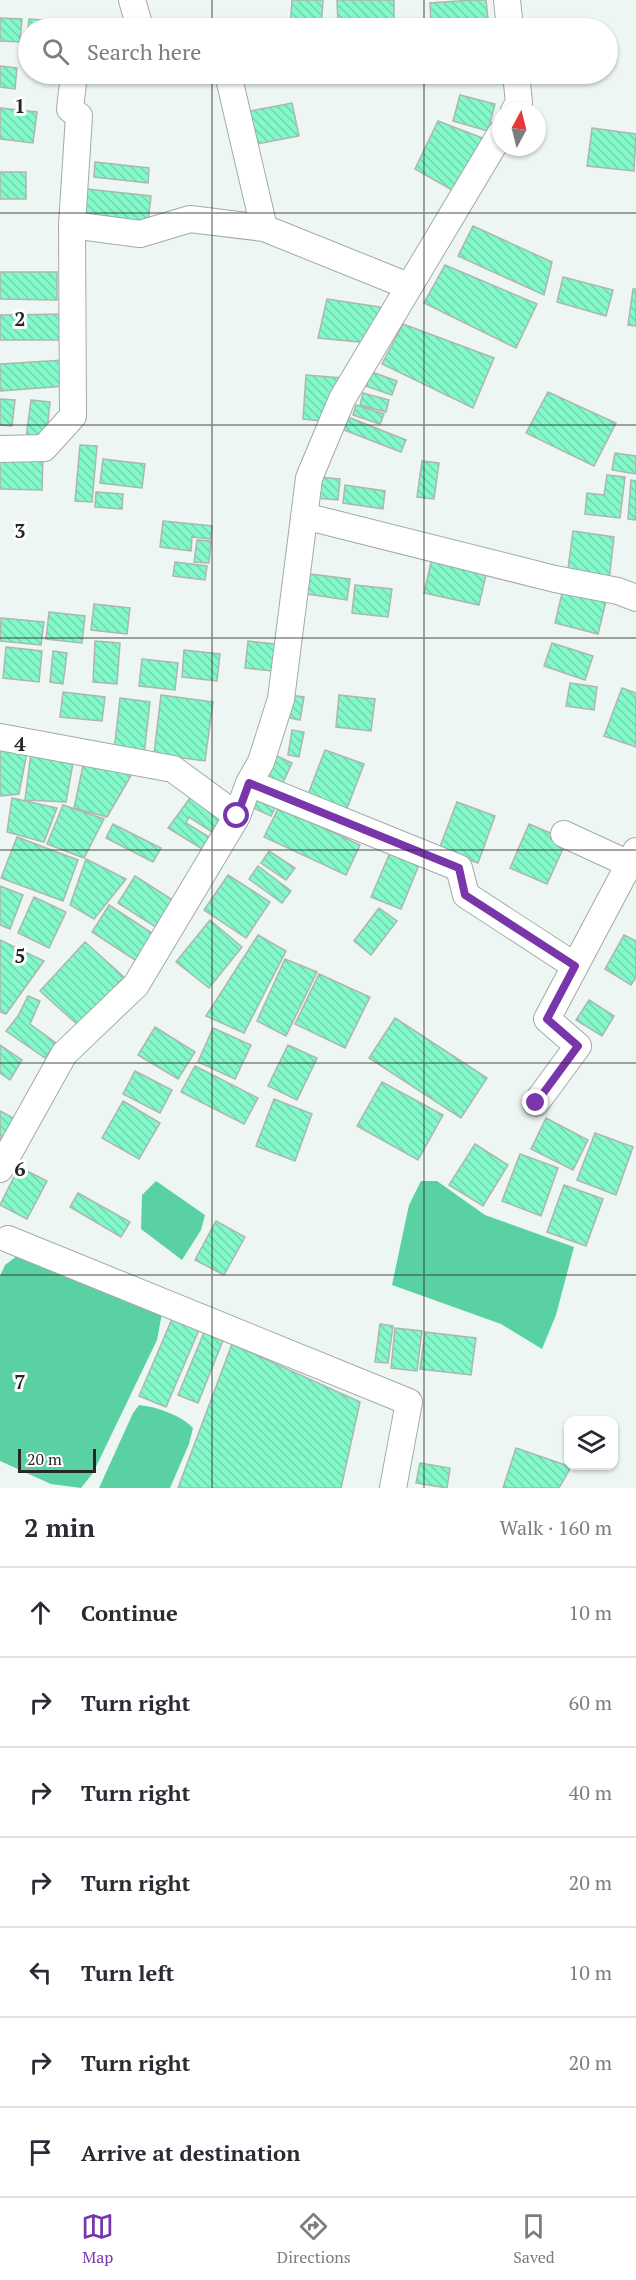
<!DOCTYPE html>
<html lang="en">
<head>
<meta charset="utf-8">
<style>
	:root { --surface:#fff; --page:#f7f7f7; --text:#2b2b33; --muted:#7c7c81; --line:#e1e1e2; --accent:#7936aa }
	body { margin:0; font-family:"PT Serif",serif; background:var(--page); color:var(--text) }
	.controls { position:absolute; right:18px; bottom:18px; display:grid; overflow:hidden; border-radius:12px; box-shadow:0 2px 4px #0004 }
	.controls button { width:54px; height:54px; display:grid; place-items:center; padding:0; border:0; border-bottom:2px solid var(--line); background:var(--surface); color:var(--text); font:30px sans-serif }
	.compass { position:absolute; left:492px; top:102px; width:54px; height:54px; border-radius:50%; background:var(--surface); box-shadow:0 2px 4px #0004; rotate:7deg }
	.scale { position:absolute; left:18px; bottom:15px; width:78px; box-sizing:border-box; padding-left:6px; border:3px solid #252827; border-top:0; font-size:16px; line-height:21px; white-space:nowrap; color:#252827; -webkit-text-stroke:4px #fff; paint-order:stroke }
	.stop { position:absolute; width:18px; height:18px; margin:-14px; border:4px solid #7936aa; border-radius:50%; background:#fff }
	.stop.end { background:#7936aa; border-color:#fff; box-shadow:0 2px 6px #0008 }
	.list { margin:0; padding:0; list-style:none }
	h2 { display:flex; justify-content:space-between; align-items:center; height:78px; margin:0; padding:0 24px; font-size:26px }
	h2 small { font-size:20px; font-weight:400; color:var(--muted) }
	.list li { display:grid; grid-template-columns:39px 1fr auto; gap:18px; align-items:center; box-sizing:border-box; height:90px; padding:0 24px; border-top:2px solid var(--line) }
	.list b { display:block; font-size:22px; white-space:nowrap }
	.list em { font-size:20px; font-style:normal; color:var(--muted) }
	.icon { flex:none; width:33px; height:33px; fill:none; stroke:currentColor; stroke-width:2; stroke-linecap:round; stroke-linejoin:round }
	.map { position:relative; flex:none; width:636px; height:1488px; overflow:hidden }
	.search { position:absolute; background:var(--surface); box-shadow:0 2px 4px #0004; left:18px; right:18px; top:18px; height:66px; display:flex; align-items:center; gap:15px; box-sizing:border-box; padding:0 21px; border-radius:33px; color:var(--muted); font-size:22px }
	.sheet { height:708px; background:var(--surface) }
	nav { display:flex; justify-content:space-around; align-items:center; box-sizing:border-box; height:84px; border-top:2px solid var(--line); background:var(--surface); font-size:16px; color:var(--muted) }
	nav a { display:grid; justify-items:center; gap:3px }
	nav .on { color:var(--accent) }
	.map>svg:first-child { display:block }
	.water { fill:#5ad1a3 }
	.building { fill:url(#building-back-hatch); stroke:#adb6b1; stroke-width:1.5 }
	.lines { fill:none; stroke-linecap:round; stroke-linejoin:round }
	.street-casing { stroke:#a2aba7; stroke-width:28 }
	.street { stroke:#fff; stroke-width:26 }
	.route { stroke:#7936aa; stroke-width:8 }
	.grid { fill:none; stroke:#252827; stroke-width:1.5; stroke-opacity:0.55 }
	.grid-label { font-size:20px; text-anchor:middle; font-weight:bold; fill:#252827; stroke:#fff; stroke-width:6; stroke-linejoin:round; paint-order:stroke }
</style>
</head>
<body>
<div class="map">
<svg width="636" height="1488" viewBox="0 0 636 1488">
	<defs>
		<pattern id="building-back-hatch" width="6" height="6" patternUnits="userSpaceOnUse" patternTransform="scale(1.5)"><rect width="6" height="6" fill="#83f8c9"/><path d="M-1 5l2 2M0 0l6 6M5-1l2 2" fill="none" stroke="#71d5ad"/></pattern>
	</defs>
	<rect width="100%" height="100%" fill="#edf6f2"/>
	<!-- water -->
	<path class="water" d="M 156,1181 L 205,1215 L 201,1230 L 182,1260 L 141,1229 L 142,1195 Z
		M 421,1181 L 437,1181 L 485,1215 L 574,1247 L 556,1315 L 542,1349 L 501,1324 L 392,1285 L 409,1205 Z
		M 17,1256 L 162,1313 L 157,1340 L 93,1473 L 81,1488 L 51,1484 L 0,1461 L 0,1276 L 5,1265 Z
		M 139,1405 C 157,1407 181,1415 193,1428 L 189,1444 L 170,1488 L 99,1488 L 133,1413 Z"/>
	<!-- building -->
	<path class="building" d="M 292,0 L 323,0 L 321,28 L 290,28 Z
		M 337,0 L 394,0 L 394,25 L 338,25 Z
		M 472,0 L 486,0 L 488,20 L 431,24 L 430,3 Z
		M 0,18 L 22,19 L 20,42 L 0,41 Z
		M 29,19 L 92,24 L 92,28 L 28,28 L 27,38 Z
		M 0,66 L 17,68 L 15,89 L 0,87 Z
		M 460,95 L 495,104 L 488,131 L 453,121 Z
		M 292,103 L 299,136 L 251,145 L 245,112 Z
		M 0,108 L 37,112 L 33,143 L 0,139 Z
		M 438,121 L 490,141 L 459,194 L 415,169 Z
		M 592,128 L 636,134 L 634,171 L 587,166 Z
		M 95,162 L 149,168 L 148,183 L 94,177 Z
		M 0,172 L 26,172 L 26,199 L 0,199 Z
		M 87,189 L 151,196 L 148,222 L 83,214 Z
		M 473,226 L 552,262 L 544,295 L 458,256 Z
		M 445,265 L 537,304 L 516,348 L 424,303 Z
		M 0,272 L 57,272 L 57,300 L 0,299 Z
		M 563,277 L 613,290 L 606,316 L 557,302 Z
		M 633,289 L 636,289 L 636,326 L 628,325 Z
		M 327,299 L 387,308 L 370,343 L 318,338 Z
		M 68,314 L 69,340 L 0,340 L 0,315 Z
		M 403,324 L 494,358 L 473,408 L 382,364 Z
		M 64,360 L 66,386 L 0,391 L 0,364 Z
		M 372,372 L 397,381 L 392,395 L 366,386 Z
		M 306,375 L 342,378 L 340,423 L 303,419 Z
		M 548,392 L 616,423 L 594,466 L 526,433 Z
		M 363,393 L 389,400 L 386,412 L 360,405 Z
		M 0,399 L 15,400 L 12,426 L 0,425 Z
		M 31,400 L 50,402 L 46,441 L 26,438 Z
		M 356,405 L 384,414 L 380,424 L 353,415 Z
		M 348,417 L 406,440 L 401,452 L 344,430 Z
		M 80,445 L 97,446 L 92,502 L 75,501 Z
		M 615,453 L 636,456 L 636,474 L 612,470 Z
		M 0,454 L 43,455 L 42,490 L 0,489 Z
		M 103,459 L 145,464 L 142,488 L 100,483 Z
		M 422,461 L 439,463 L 434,499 L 417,497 Z
		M 607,475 L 625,477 L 620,518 L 585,514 L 587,493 L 604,495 Z
		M 318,477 L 340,479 L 338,500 L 315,498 Z
		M 631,480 L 636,481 L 636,520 L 628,519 Z
		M 345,485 L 385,491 L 383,509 L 343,503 Z
		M 96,492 L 123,494 L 122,509 L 95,507 Z
		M 163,521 L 212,526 L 211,539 L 192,537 L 191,551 L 160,547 Z
		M 573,531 L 614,537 L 609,581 L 567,576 Z
		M 197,540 L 211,541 L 209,563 L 194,562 Z
		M 433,554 L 488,566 L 479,605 L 424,593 Z
		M 175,562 L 207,566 L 205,580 L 173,576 Z
		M 310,574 L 350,579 L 347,600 L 307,594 Z
		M 355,585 L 392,589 L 388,617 L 352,613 Z
		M 564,585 L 607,597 L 598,634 L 555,623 Z
		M 94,604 L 130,608 L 127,634 L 91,630 Z
		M 49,612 L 85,616 L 82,643 L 46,639 Z
		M 1,618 L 44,622 L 41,645 L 0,641 Z
		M 95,641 L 120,643 L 117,684 L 93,682 Z
		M 248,641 L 284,645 L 281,672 L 245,668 Z
		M 552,643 L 593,656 L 585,680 L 544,666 Z
		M 6,647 L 42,651 L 39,682 L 3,678 Z
		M 184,650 L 220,654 L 217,681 L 182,677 Z
		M 53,651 L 67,653 L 63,684 L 50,682 Z
		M 142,659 L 178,663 L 175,690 L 139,686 Z
		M 570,683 L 597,687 L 594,710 L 566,706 Z
		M 622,688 L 636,693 L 636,747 L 604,736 Z
		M 63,692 L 105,697 L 102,721 L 60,717 Z
		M 161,695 L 213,702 L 205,761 L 154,754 Z
		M 289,695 L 304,697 L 300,720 L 285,717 Z
		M 339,695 L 375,699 L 371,731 L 336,727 Z
		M 120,698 L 150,702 L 144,755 L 114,751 Z
		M 292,730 L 304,732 L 299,757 L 288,755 Z
		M 0,745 L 28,747 L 19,794 L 0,796 Z
		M 32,745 L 75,752 L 66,802 L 25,800 Z
		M 325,750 L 364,764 L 346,811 L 307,797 Z
		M 275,755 L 292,763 L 280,789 L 263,780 Z
		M 85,756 L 136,767 L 107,817 L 74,808 Z
		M 193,794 L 227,816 L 215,834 L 189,817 L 186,823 L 214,840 L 207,852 L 168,828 Z
		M 255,794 L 277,804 L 271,816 L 249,806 Z
		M 12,798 L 57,808 L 44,842 L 7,832 Z
		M 457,802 L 495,816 L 478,863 L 439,849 Z
		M 63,805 L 104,819 L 84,858 L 47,844 Z
		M 279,807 L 360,845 L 346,875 L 264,837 Z
		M 113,824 L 161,848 L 153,862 L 106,838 Z
		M 529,824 L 567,840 L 547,884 L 510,868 Z
		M 17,837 L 78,860 L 63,901 L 1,878 Z
		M 392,848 L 421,860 L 401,909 L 371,897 Z
		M 269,851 L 295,868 L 286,880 L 261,863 Z
		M 86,859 L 126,879 L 94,919 L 70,905 Z
		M 258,866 L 291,891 L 282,903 L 249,879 Z
		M 228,875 L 270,902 L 246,938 L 204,910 Z
		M 135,876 L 182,906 L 165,933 L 118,903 Z
		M 0,886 L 23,895 L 10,929 L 0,925 Z
		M 34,897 L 66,912 L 49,948 L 18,933 Z
		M 109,905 L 155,935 L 138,962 L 92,932 Z
		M 379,908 L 397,921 L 371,955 L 354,941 Z
		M 210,920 L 242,947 L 209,988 L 176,962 Z
		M 258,935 L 286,951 L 244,1033 L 206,1016 Z
		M 624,935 L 636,941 L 636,977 L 631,985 L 605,969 Z
		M 0,940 L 44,961 L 6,1014 L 0,1012 Z
		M 85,942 L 124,977 L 79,1026 L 40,991 Z
		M 285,959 L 317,972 L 286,1036 L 257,1021 Z
		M 319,974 L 370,997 L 345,1048 L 295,1024 Z
		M 28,996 L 40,1001 L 30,1024 L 56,1043 L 45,1058 L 6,1031 L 18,1016 Z
		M 589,1000 L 614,1016 L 602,1036 L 576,1020 Z
		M 395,1018 L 487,1078 L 461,1118 L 369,1058 Z
		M 155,1027 L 195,1052 L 178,1079 L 138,1055 Z
		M 213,1028 L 251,1045 L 235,1079 L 198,1062 Z
		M 0,1045 L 22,1060 L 10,1080 L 0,1073 Z
		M 288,1045 L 317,1058 L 297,1100 L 268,1086 Z
		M 195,1066 L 258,1098 L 244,1124 L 181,1092 Z
		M 135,1071 L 172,1090 L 160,1113 L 123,1094 Z
		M 382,1082 L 443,1115 L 418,1160 L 357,1126 Z
		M 274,1099 L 312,1114 L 295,1161 L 256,1146 Z
		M 123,1101 L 160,1123 L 139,1159 L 102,1138 Z
		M 0,1111 L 17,1120 L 0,1150 Z
		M 546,1118 L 588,1140 L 573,1170 L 531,1149 Z
		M 595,1133 L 633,1147 L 616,1195 L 577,1180 Z
		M 475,1144 L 508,1165 L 483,1206 L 449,1185 Z
		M 520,1154 L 558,1168 L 541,1216 L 502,1201 Z
		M 19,1167 L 47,1181 L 27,1219 L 0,1205 Z
		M 564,1185 L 603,1199 L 586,1246 L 547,1232 Z
		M 78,1193 L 130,1222 L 121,1237 L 70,1207 Z
		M 216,1221 L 245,1237 L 224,1275 L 195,1260 Z
		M 172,1319 L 199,1330 L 166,1407 L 139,1396 Z
		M 380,1324 L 393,1326 L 388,1363 L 375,1362 Z
		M 395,1328 L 422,1331 L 417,1371 L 391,1368 Z
		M 205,1330 L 224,1338 L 198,1403 L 178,1395 Z
		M 425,1332 L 476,1338 L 471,1375 L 420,1369 Z
		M 232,1344 L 360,1402 L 341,1488 L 178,1488 Z
		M 516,1448 L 571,1467 L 559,1488 L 503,1488 Z
		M 420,1463 L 450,1468 L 447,1488 L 416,1483 Z"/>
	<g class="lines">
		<defs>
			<path id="street" d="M 132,0 L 139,24
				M 507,0 L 510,28
				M 228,74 L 264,228 L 408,286
				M 514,111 L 519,103 L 516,74
				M 72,225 L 140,234 L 190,219 L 264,228
				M 0,449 L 44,448 L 73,416 L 72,225 L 79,116 L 70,109 L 74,74
				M 304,516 L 555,579 L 618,591 L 636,598
				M 0,737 L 173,769 L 237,816
				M 249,783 L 459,868 L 466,895 L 575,966
				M 564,834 L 629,864
				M 536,1103 L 578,1046 L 547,1019 L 636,851
				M 0,1169 L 64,1054 L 136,985 L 237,816 L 249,783 L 261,762 L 281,699 L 309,478 L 342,399 L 501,133
				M 8,1239 L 409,1402 L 393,1488"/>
		</defs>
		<!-- street casing -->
		<use href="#street" class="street-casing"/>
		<!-- street -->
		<use href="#street" class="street"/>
	</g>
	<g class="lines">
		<!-- route -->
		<path class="route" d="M 237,816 L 249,783 L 459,868 L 465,895 L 575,966 L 547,1019 L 578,1046 L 536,1103"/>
	</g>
	<!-- grid -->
	<path class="grid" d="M 212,0 L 212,28M 424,0 L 424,28M 212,74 L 212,1488M 424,74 L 424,1488M 0,213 L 636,213M 0,425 L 636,425M 0,638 L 636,638M 0,850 L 636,850M 0,1063 L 636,1063M 0,1275 L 636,1275"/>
	<g class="grid-label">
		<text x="20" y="113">1</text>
		<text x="20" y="326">2</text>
		<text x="20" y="538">3</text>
		<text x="20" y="751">4</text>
		<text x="20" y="963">5</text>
		<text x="20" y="1176">6</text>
		<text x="20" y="1389">7</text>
	</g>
</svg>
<div class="controls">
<button><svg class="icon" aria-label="layers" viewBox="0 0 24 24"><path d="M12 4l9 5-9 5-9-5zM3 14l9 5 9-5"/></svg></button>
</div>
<svg class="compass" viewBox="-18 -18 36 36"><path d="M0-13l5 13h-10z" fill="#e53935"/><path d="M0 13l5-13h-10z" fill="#7c7c81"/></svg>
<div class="scale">20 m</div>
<div class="stop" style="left:237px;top:816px"></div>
<div class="stop end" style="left:536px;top:1103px"></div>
<div class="search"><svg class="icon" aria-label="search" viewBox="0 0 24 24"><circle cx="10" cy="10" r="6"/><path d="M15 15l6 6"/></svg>Search here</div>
</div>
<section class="sheet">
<h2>2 min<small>Walk · 160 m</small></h2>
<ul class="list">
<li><svg class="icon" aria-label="ahead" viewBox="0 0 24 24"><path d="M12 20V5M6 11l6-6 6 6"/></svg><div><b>Continue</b></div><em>10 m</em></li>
<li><svg class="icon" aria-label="right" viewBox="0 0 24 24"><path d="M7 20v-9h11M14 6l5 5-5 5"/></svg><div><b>Turn right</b></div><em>60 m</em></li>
<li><svg class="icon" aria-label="right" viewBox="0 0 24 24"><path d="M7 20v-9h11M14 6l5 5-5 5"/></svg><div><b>Turn right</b></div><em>40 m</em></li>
<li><svg class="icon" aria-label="right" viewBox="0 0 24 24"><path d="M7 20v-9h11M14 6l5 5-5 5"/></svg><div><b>Turn right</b></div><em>20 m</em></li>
<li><svg class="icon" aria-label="left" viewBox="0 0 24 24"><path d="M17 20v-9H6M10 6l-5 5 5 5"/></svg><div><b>Turn left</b></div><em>10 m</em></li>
<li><svg class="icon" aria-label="right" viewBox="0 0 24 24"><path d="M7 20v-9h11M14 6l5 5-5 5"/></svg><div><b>Turn right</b></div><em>20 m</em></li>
<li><svg class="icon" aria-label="arrive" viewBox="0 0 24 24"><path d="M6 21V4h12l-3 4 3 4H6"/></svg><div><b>Arrive at destination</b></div></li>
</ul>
</section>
<nav>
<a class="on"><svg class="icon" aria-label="map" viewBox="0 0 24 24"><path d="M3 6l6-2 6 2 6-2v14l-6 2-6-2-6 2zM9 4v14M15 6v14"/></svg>Map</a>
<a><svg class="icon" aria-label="directions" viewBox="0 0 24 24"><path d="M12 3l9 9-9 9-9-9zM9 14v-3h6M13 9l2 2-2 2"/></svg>Directions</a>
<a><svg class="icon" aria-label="saved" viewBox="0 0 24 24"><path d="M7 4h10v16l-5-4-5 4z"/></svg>Saved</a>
</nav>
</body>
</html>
